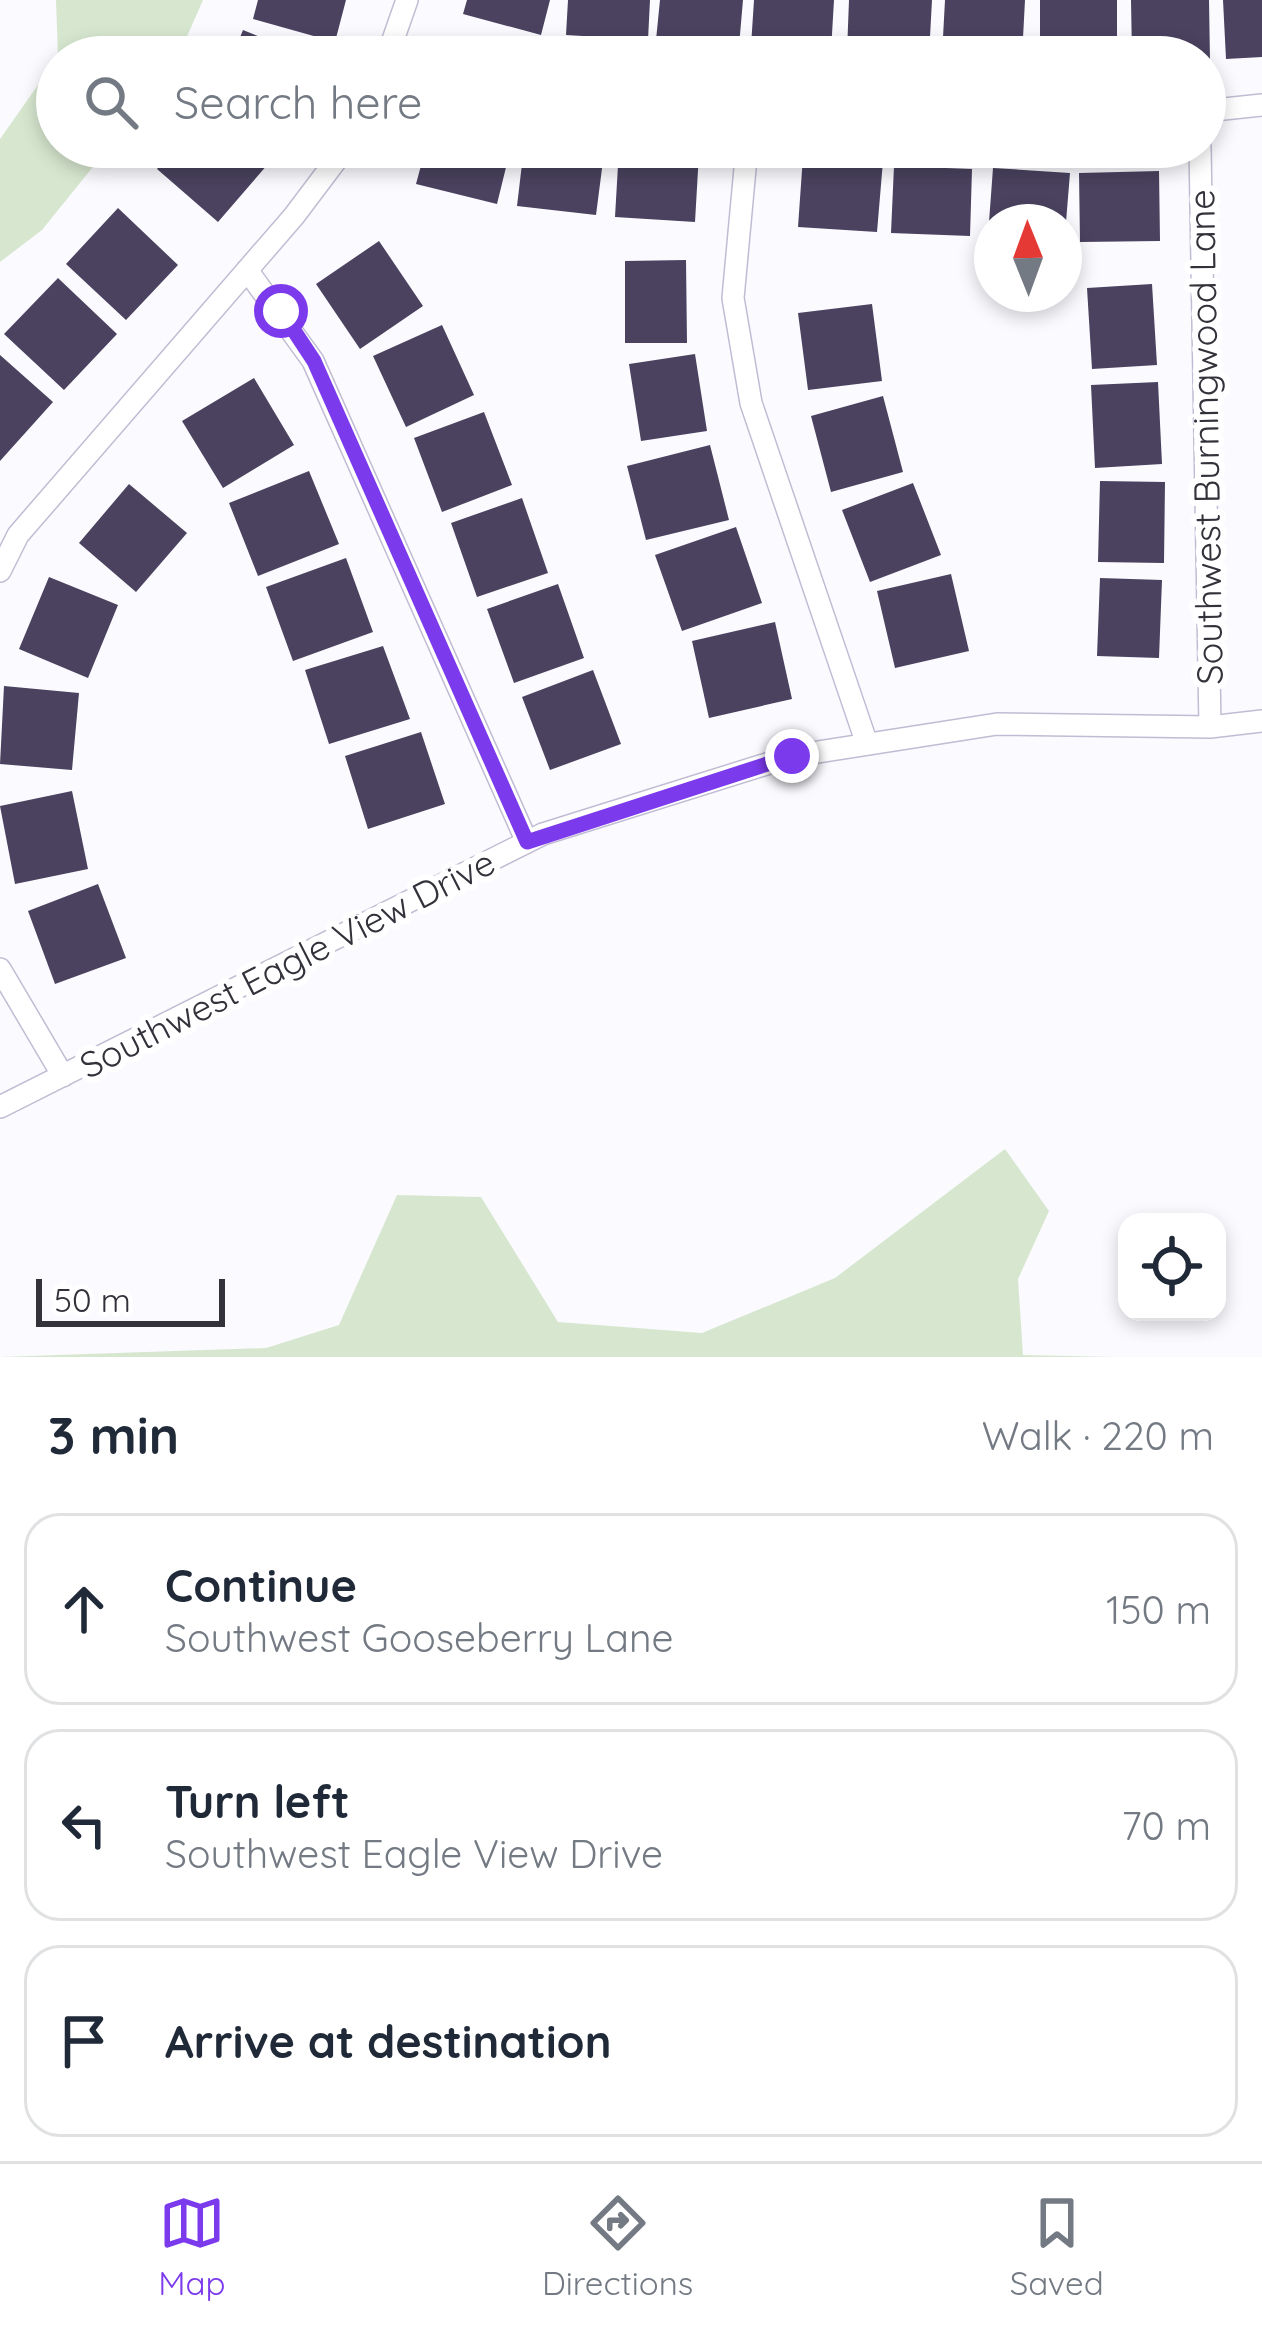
<!DOCTYPE html>
<html lang="en">
<head>
<meta charset="utf-8">
<style>
	:root { --surface:#fff; --page:#f6f6f7; --text:#1f2937; --muted:#747a83; --line:#e0e1e3; --accent:#7c3aed }
	body { margin:0; font-family:Quicksand,sans-serif; background:var(--page); color:var(--text) }
	.controls { position:absolute; right:36px; bottom:36px; display:grid; overflow:hidden; border-radius:24px; box-shadow:0 6px 18px #0003 }
	.controls button { width:108px; height:108px; display:grid; place-items:center; padding:0; border:0; border-bottom:3px solid var(--line); background:var(--surface); color:var(--text); font:60px sans-serif }
	.compass { position:absolute; left:974px; top:204px; width:108px; height:108px; border-radius:50%; background:var(--surface); box-shadow:0 6px 18px #0003; rotate:359deg }
	.scale { position:absolute; left:36px; bottom:30px; width:189px; box-sizing:border-box; padding-left:12px; border:6px solid #33313a; border-top:0; font-size:33px; line-height:42px; white-space:nowrap; color:#33313a; -webkit-text-stroke:9px #fff; paint-order:stroke }
	.stop { position:absolute; width:36px; height:36px; margin:-27px; border:9px solid #7c3aed; border-radius:50%; background:#fff }
	.stop.end { background:#7c3aed; border-color:#fff; box-shadow:0 3px 12px #0008 }
	.list { margin:0; padding:0; list-style:none }
	h2 { display:flex; justify-content:space-between; align-items:center; height:156px; margin:0; padding:0 48px; font-size:51px }
	h2 small { font-size:39px; font-weight:400; color:var(--muted) }
	.list li { display:grid; grid-template-columns:78px 1fr auto; gap:36px; align-items:center; box-sizing:border-box; height:192px; margin:0 24px 24px; padding:0 24px; border:3px solid var(--line); border-radius:36px }
	.list b { display:block; font-size:45px; white-space:nowrap }
	.list p { margin:0; font-size:39px; white-space:nowrap; color:var(--muted) }
	.list em { font-size:39px; font-style:normal; color:var(--muted) }
	.icon { flex:none; width:66px; height:66px; fill:none; stroke:currentColor; stroke-width:2; stroke-linecap:round; stroke-linejoin:round }
	.map { position:relative; flex:none; width:1262px; height:1357px; overflow:hidden }
	.search { position:absolute; background:var(--surface); box-shadow:0 6px 18px #0003; left:36px; right:36px; top:36px; height:132px; display:flex; align-items:center; gap:30px; box-sizing:border-box; padding:0 42px; border-radius:66px; color:var(--muted); font-size:45px }
	.sheet { height:804px; background:var(--surface) }
	nav { display:flex; justify-content:space-around; align-items:center; box-sizing:border-box; height:168px; border-top:3px solid var(--line); background:var(--surface); font-size:33px; color:var(--muted) }
	nav a { display:grid; justify-items:center; gap:6px }
	nav .on { color:var(--accent) }
	.map>svg:first-child { display:block }
	.green { fill:#d7e7cf }
	.building { fill:#4a425f }
	.lines { fill:none; stroke-linecap:round; stroke-linejoin:round }
	.street-casing { stroke:#c1bcd3; stroke-width:24 }
	.street { stroke:#fff; stroke-width:21 }
	.route { stroke:#7c3aed; stroke-width:15 }
	.labels { text-anchor:middle; dominant-baseline:central; stroke-width:12; stroke-linejoin:round; paint-order:stroke }
	.street-label { font-size:36px; fill:#33313a; stroke:#fff }
</style>
</head>
<body>
<div class="map">
<svg width="1262" height="1357" viewBox="0 0 1262 1357">
	<rect width="100%" height="100%" fill="#fbfaff"/>
	<!-- green -->
	<path class="green" d="M 56,0 L 203,0 L 178,57 L 58,57 Z
		M 57,58 L 57,147 L 109,147 L 42,230 L 0,262 L 0,139 Z
		M 1005,1149 L 1049,1211 L 1018,1279 L 1023,1355 L 1115,1357 L 0,1357 L 266,1348 L 339,1325 L 397,1195 L 481,1197 L 558,1322 L 702,1333 L 835,1278 Z"/>
	<!-- building -->
	<path class="building" d="M 258,0 L 346,0 L 335,42 L 253,19 Z
		M 467,0 L 550,0 L 541,35 L 463,14 Z
		M 568,0 L 650,0 L 648,40 L 566,35 Z
		M 660,0 L 743,0 L 739,46 L 656,40 Z
		M 754,0 L 834,0 L 831,51 L 751,46 Z
		M 849,0 L 932,0 L 929,55 L 847,52 Z
		M 945,0 L 1025,0 L 1022,57 L 942,56 Z
		M 1040,0 L 1117,0 L 1117,57 L 1040,57 Z
		M 1131,0 L 1209,0 L 1210,61 L 1132,57 Z
		M 1223,0 L 1262,0 L 1262,57 L 1226,59 Z
		M 243,30 L 309,57 L 232,57 Z
		M 176,147 L 248,147 L 268,164 L 218,222 L 157,169 Z
		M 426,147 L 511,147 L 497,204 L 416,184 Z
		M 524,147 L 604,153 L 596,215 L 517,206 Z
		M 619,148 L 699,153 L 695,222 L 615,217 Z
		M 803,156 L 883,161 L 877,232 L 798,227 Z
		M 894,166 L 972,169 L 970,236 L 891,233 Z
		M 993,168 L 1070,173 L 1066,222 L 989,222 Z
		M 1159,171 L 1160,241 L 1080,242 L 1079,173 Z
		M 118,208 L 178,265 L 126,320 L 66,264 Z
		M 379,241 L 423,306 L 360,349 L 316,284 Z
		M 686,260 L 687,343 L 625,343 L 625,261 Z
		M 58,278 L 117,334 L 64,390 L 4,334 Z
		M 1152,284 L 1157,365 L 1092,369 L 1087,288 Z
		M 872,304 L 882,381 L 808,390 L 798,313 Z
		M 442,325 L 474,395 L 406,427 L 373,356 Z
		M 695,354 L 707,431 L 641,441 L 629,364 Z
		M 0,355 L 53,402 L 0,461 Z
		M 254,378 L 294,445 L 223,488 L 182,421 Z
		M 1158,382 L 1162,464 L 1095,468 L 1091,385 Z
		M 883,396 L 903,472 L 831,492 L 811,416 Z
		M 484,412 L 512,485 L 442,512 L 414,438 Z
		M 710,445 L 729,520 L 646,540 L 627,466 Z
		M 309,471 L 339,544 L 258,576 L 229,503 Z
		M 1100,481 L 1165,482 L 1164,563 L 1098,562 Z
		M 913,483 L 941,555 L 870,582 L 842,510 Z
		M 129,484 L 187,533 L 136,592 L 79,543 Z
		M 522,498 L 548,573 L 477,597 L 451,523 Z
		M 736,527 L 762,603 L 682,631 L 655,555 Z
		M 346,558 L 373,632 L 293,661 L 266,587 Z
		M 951,574 L 969,651 L 895,668 L 877,591 Z
		M 49,577 L 118,605 L 88,678 L 19,649 Z
		M 1100,578 L 1162,580 L 1159,658 L 1097,656 Z
		M 558,584 L 584,658 L 514,683 L 487,609 Z
		M 775,622 L 792,699 L 709,718 L 692,641 Z
		M 383,646 L 410,719 L 329,744 L 305,670 Z
		M 593,670 L 621,744 L 550,770 L 522,697 Z
		M 4,686 L 79,693 L 72,770 L 0,764 Z
		M 421,732 L 445,804 L 368,829 L 345,756 Z
		M 72,791 L 88,869 L 15,884 L 0,806 Z
		M 98,884 L 126,958 L 55,984 L 28,911 Z"/>
	<g class="lines">
		<defs>
			<path id="street" d="M 387,57 L 407,0
				M 1205,111 L 1262,105
				M 747,147 L 733,298 L 751,403 L 867,744
				M 1200,147 L 1210,727
				M 247,270 L 313,361 L 527,842
				M 0,571 L 18,535 L 294,216 L 346,147
				M 0,969 L 63,1076
				M 0,1107 L 543,834 L 792,756 L 997,724 L 1210,727 L 1262,721"/>
		</defs>
		<!-- street casing -->
		<use href="#street" class="street-casing"/>
		<!-- street -->
		<use href="#street" class="street"/>
	</g>
	<g class="lines">
		<!-- route -->
		<path class="route" d="M 281,311 L 314,361 L 527,842 L 792,756"/>
	</g>
	<g class="labels">
		<!-- street labels -->
		<g class="street-label">
			<text transform="translate(1205 437) rotate(-91)">Southwest Burningwood Lane</text>
			<text transform="translate(287 963) rotate(-27)">Southwest Eagle View Drive</text>
		</g>
	</g>
</svg>
<div class="controls">
<button><svg class="icon" aria-label="locate" viewBox="0 0 24 24"><circle cx="12" cy="12" r="6"/><path d="M12 2v4M12 18v4M2 12h4M18 12h4"/></svg></button>
</div>
<svg class="compass" viewBox="-18 -18 36 36"><path d="M0-13l5 13h-10z" fill="#e53935"/><path d="M0 13l5-13h-10z" fill="#747a83"/></svg>
<div class="scale">50 m</div>
<div class="stop" style="left:281px;top:311px"></div>
<div class="stop end" style="left:792px;top:756px"></div>
<div class="search"><svg class="icon" aria-label="search" viewBox="0 0 24 24"><circle cx="10" cy="10" r="6"/><path d="M15 15l6 6"/></svg>Search here</div>
</div>
<section class="sheet">
<h2>3 min<small>Walk · 220 m</small></h2>
<ul class="list">
<li><svg class="icon" aria-label="ahead" viewBox="0 0 24 24"><path d="M12 20V5M6 11l6-6 6 6"/></svg><div><b>Continue</b><p>Southwest Gooseberry Lane</p></div><em>150 m</em></li>
<li><svg class="icon" aria-label="left" viewBox="0 0 24 24"><path d="M17 20v-9H6M10 6l-5 5 5 5"/></svg><div><b>Turn left</b><p>Southwest Eagle View Drive</p></div><em>70 m</em></li>
<li><svg class="icon" aria-label="arrive" viewBox="0 0 24 24"><path d="M6 21V4h12l-3 4 3 4H6"/></svg><div><b>Arrive at destination</b></div></li>
</ul>
</section>
<nav>
<a class="on"><svg class="icon" aria-label="map" viewBox="0 0 24 24"><path d="M3 6l6-2 6 2 6-2v14l-6 2-6-2-6 2zM9 4v14M15 6v14"/></svg>Map</a>
<a><svg class="icon" aria-label="directions" viewBox="0 0 24 24"><path d="M12 3l9 9-9 9-9-9zM9 14v-3h6M13 9l2 2-2 2"/></svg>Directions</a>
<a><svg class="icon" aria-label="saved" viewBox="0 0 24 24"><path d="M7 4h10v16l-5-4-5 4z"/></svg>Saved</a>
</nav>
</body>
</html>
